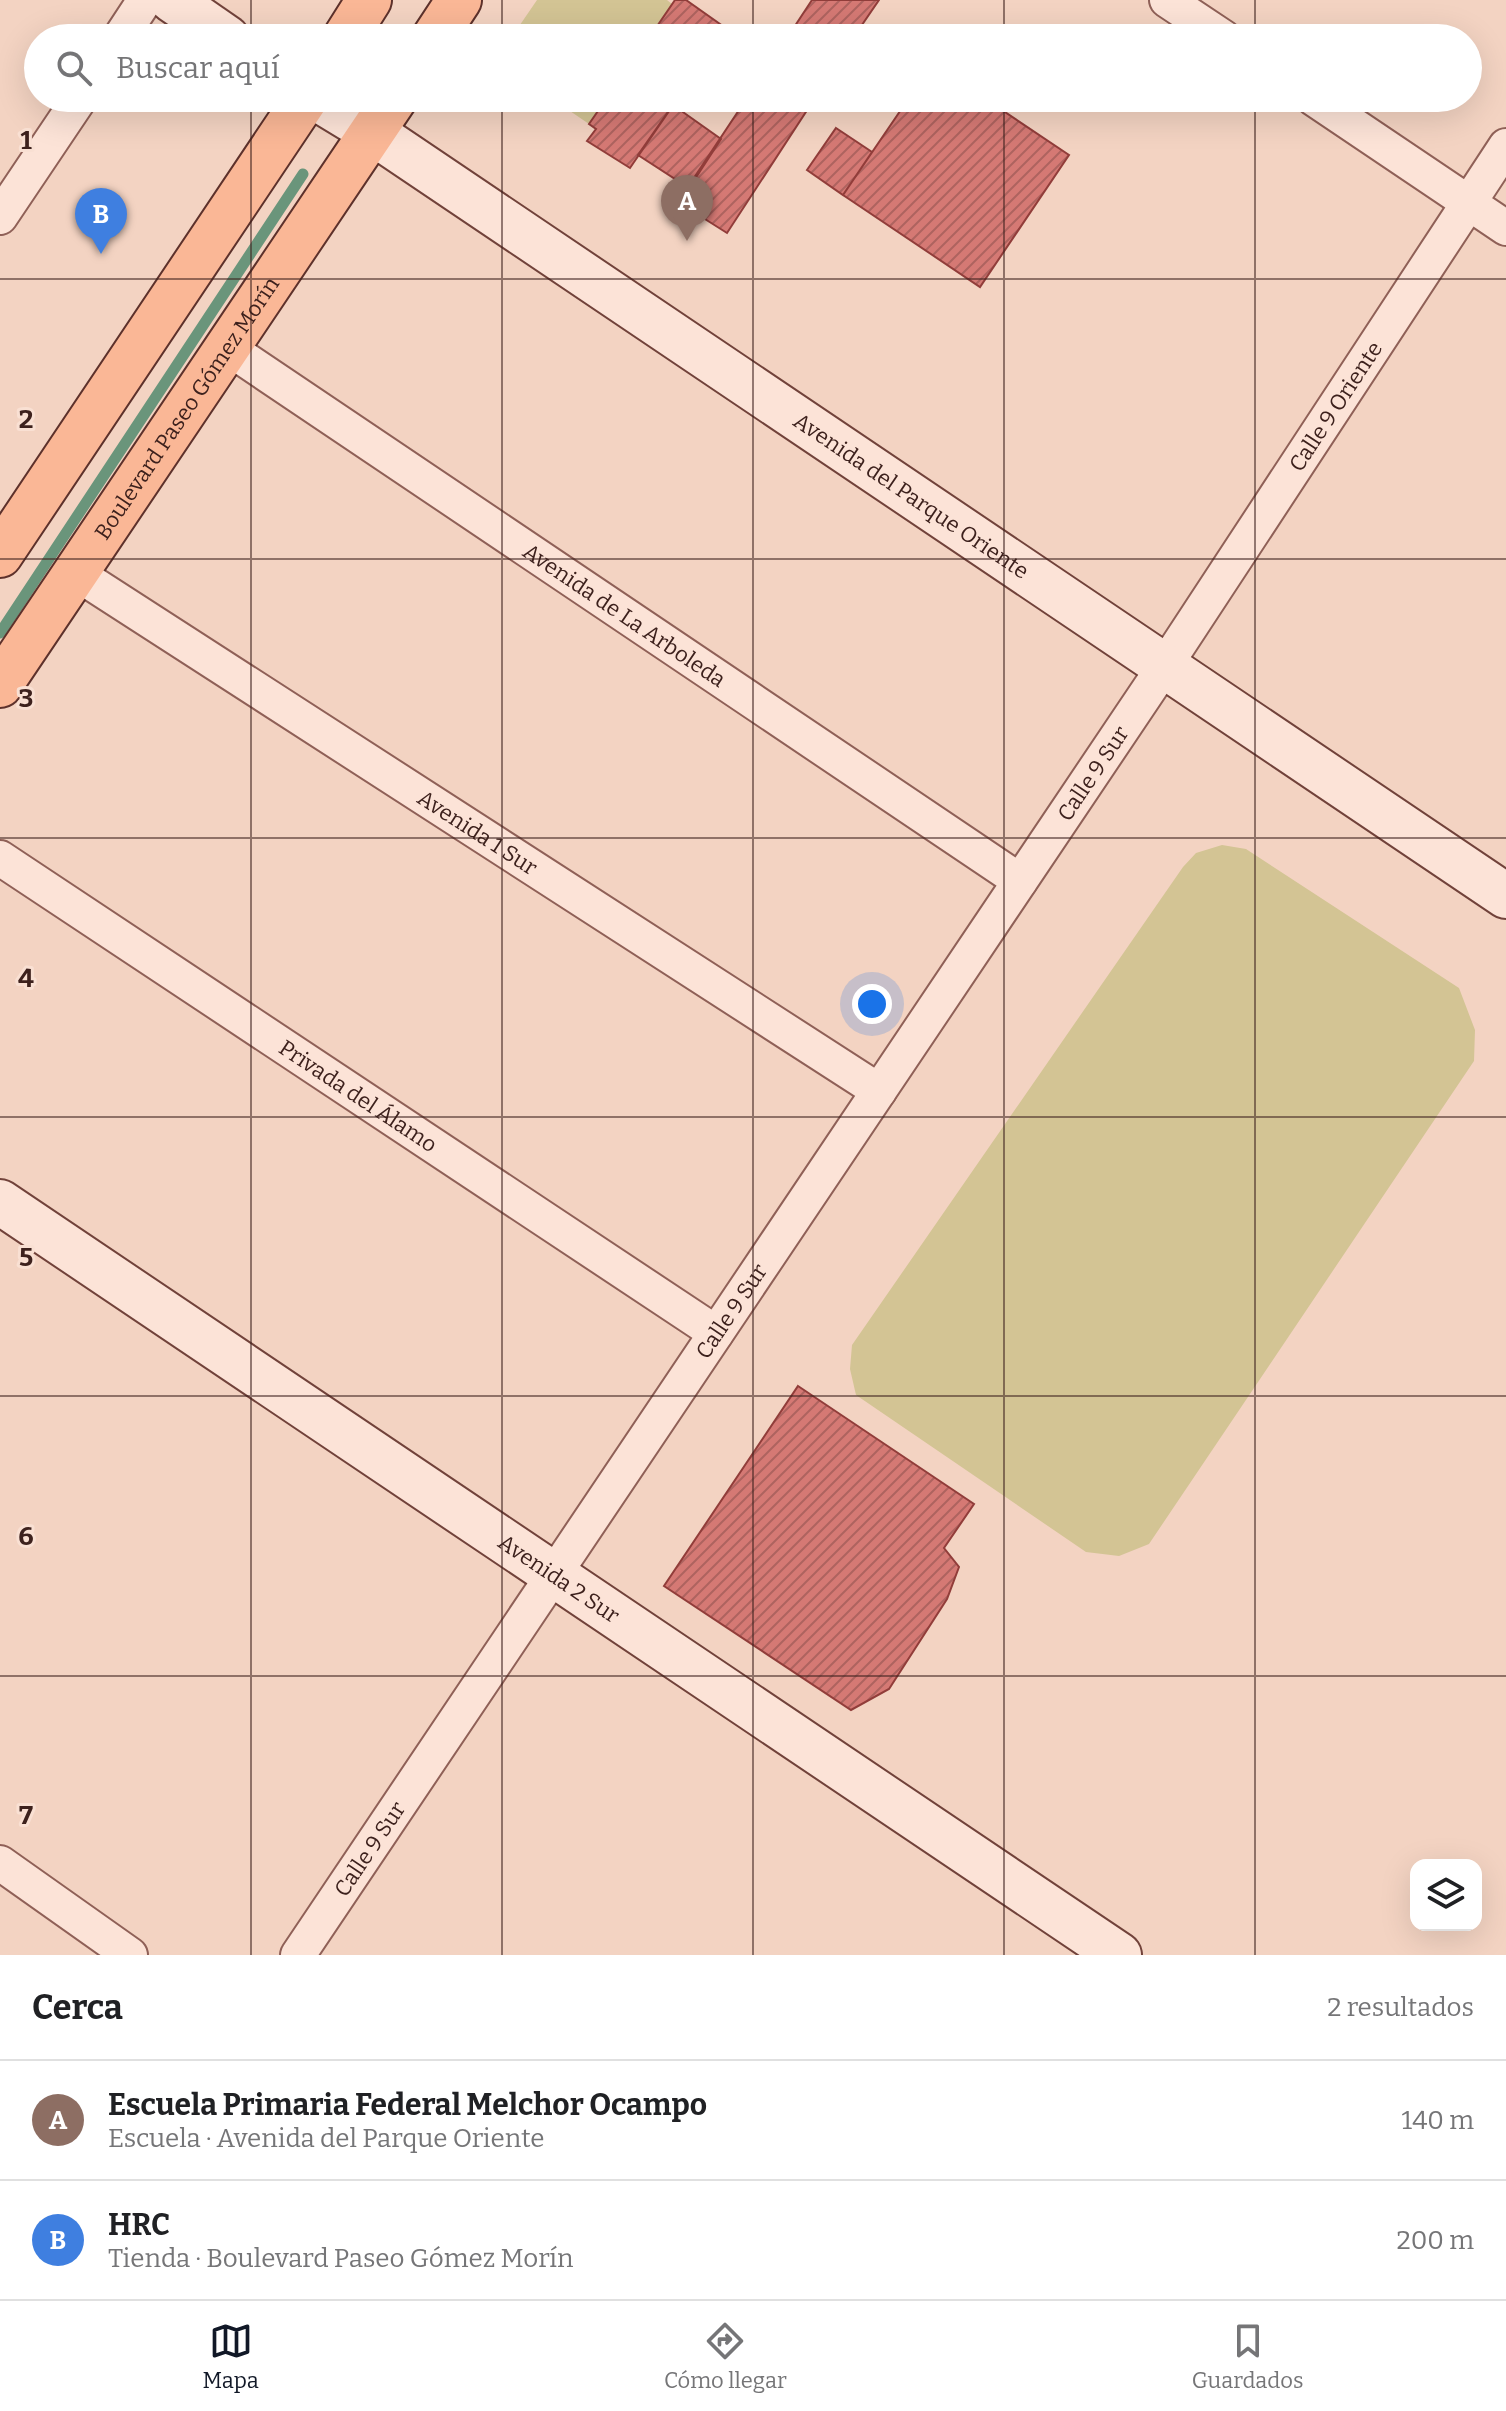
<!DOCTYPE html>
<html lang="es">
<head>
<meta charset="utf-8">
<style>
	:root { --surface:#fff; --page:#f2f2f2; --text:#202124; --muted:#757577; --line:#e0e0e0; --accent:#111827 }
	body { margin:0; font-family:Bitter,serif; background:var(--page); color:var(--text) }
	.controls { position:absolute; right:24px; bottom:24px; display:grid; overflow:hidden; border-radius:16px; box-shadow:0 8px 32px #0002 }
	.controls button { width:72px; height:72px; display:grid; place-items:center; padding:0; border:0; border-bottom:2px solid var(--line); background:var(--surface); color:var(--text); font:40px sans-serif }
	.you { position:absolute; left:872px; top:1004px; width:28px; height:28px; margin:-20px; border:6px solid #fff; border-radius:50%; background:#1a73e8; box-shadow:0 0 0 12px #1a73e833 }
	.badge { display:grid; place-items:center; width:52px; height:52px; border-radius:50%; background:var(--accent); color:#fff; font-size:26px; font-weight:700 }
	.pin { position:absolute; translate:-50% -66px; filter:drop-shadow(0 2px 4px #0008) }
	.pin::after { content:''; position:absolute; top:42px; width:28px; height:24px; background:inherit; clip-path:polygon(0 0,100% 0,50% 100%) }
	.list { margin:0; padding:0; list-style:none }
	h2 { display:flex; justify-content:space-between; align-items:center; height:104px; margin:0; padding:0 32px; font-size:34px }
	h2 small { font-size:26px; font-weight:400; color:var(--muted) }
	.list li { display:grid; grid-template-columns:52px 1fr auto; gap:24px; align-items:center; box-sizing:border-box; height:120px; padding:0 32px; border-top:2px solid var(--line) }
	.list b { display:block; font-size:30px; white-space:nowrap }
	.list p { margin:0; font-size:26px; white-space:nowrap; color:var(--muted) }
	.list em { font-size:26px; font-style:normal; color:var(--muted) }
	.icon { flex:none; width:44px; height:44px; fill:none; stroke:currentColor; stroke-width:2; stroke-linecap:round; stroke-linejoin:round }
	.map { position:relative; flex:none; width:1506px; height:1955px; overflow:hidden }
	.search { position:absolute; background:var(--surface); box-shadow:0 8px 32px #0002; left:24px; right:24px; top:24px; height:88px; display:flex; align-items:center; gap:20px; box-sizing:border-box; padding:0 28px; border-radius:44px; color:var(--muted); font-size:30px }
	.sheet { height:344px; background:var(--surface) }
	nav { display:flex; justify-content:space-around; align-items:center; box-sizing:border-box; height:112px; border-top:2px solid var(--line); background:var(--surface); font-size:22px; color:var(--muted) }
	nav a { display:grid; justify-items:center; gap:4px }
	nav .on { color:var(--accent) }
	.map>svg:first-child { display:block }
	.green { fill:#d3c494 }
	.lines { fill:none; stroke-linecap:round; stroke-linejoin:round }
	.stream { stroke:#6a957b; stroke-width:11 }
	.building { fill:url(#building-hatch); stroke:#913d3a; stroke-width:2 }
	.street-casing { stroke:#8f6057; stroke-width:38 }
	.secondary-casing { stroke:#71423a; stroke-width:48 }
	.primary-casing { stroke:#5d312b; stroke-width:48 }
	.street { stroke:#fce3d7; stroke-width:34 }
	.secondary { stroke:#fce3d7; stroke-width:44 }
	.primary { stroke:#fab796; stroke-width:44 }
	.grid { fill:none; stroke:#3d211d; stroke-width:2; stroke-opacity:0.55 }
	.labels { text-anchor:middle; dominant-baseline:central; stroke-width:6; stroke-linejoin:round; paint-order:stroke }
	.street-label { font-size:22px; fill:#3d211d; stroke:#f9e0d3 }
	.grid-label { font-size:26px; text-anchor:middle; font-weight:bold; fill:#3d211d; stroke:#f9e0d3; stroke-width:6; stroke-linejoin:round; paint-order:stroke }
</style>
</head>
<body>
<div class="map">
<svg width="1506" height="1955" viewBox="0 0 1506 1955">
	<defs>
		<pattern id="building-hatch" width="6" height="6" patternUnits="userSpaceOnUse" patternTransform="scale(2)"><rect width="6" height="6" fill="#d57974"/><path d="M-1 1l2-2M0 6l6-6M5 7l2-2" fill="none" stroke="#ae635f"/></pattern>
	</defs>
	<rect width="100%" height="100%" fill="#f3d3c2"/>
	<!-- green -->
	<path class="green" d="M 537,0 L 667,0 L 672,4 L 649,38 L 511,38 Z
		M 551,98 L 607,98 L 589,124 Z
		M 1222,845 L 1246,849 L 1459,988 L 1475,1030 L 1474,1061 L 1149,1544 L 1119,1556 L 1086,1552 L 856,1395 L 850,1369 L 852,1345 L 1183,867 L 1196,853 Z"/>
	<g class="lines">
		<!-- stream -->
		<path class="stream" d="M 0,633 L 303,174"/>
	</g>
	<!-- building -->
	<path class="building" d="M 675,0 L 686,0 L 727,29 L 720,38 L 649,38 Z
		M 812,0 L 879,0 L 853,38 L 787,38 Z
		M 607,98 L 678,98 L 630,168 L 587,141 L 596,129 L 589,124 Z
		M 747,98 L 815,98 L 727,233 L 678,202 Z
		M 909,98 L 984,98 L 1069,155 L 980,287 L 843,195 Z
		M 673,105 L 721,139 L 689,188 L 638,155 Z
		M 836,128 L 872,152 L 843,195 L 807,170 Z
		M 798,1386 L 974,1504 L 944,1548 L 959,1567 L 947,1599 L 889,1689 L 851,1710 L 664,1586 Z"/>
	<g class="lines">
		<defs>
			<g id="street">
				<path d="M 1167,0 L 1224,38"/>
				<path d="M 120,38 L 145,0"/>
				<path d="M 1313,98 L 1506,228"/>
				<path d="M 0,217 L 80,98"/>
				<path id="s1" d="M 228,348 L 1020,881"/>
				<path id="s2" d="M 76,573 L 879,1091"/>
				<path id="s3" d="M 0,858 L 716,1333"/>
				<path d="M 0,1863 L 130,1955"/>
				<path id="s4" d="M 298,1955 L 1164,667 L 1506,146"/>
			</g>
			<g id="secondary">
				<path d="M 172,0 L 227,38"/>
				<path id="s5" d="M 316,98 L 372,132 L 1506,896"/>
				<path id="s6" d="M 0,1202 L 1119,1955"/>
			</g>
			<g id="primary">
				<path d="M 345,38 L 369,0"/>
				<path d="M 434,38 L 459,0"/>
				<path d="M 0,555 L 306,98"/>
				<path id="s7" d="M 0,685 L 395,98"/>
			</g>
		</defs>
		<!-- street casing -->
		<use href="#street" class="street-casing"/>
		<!-- secondary casing -->
		<use href="#secondary" class="secondary-casing"/>
		<!-- primary casing -->
		<use href="#primary" class="primary-casing"/>
		<!-- street -->
		<use href="#street" class="street"/>
		<!-- secondary -->
		<use href="#secondary" class="secondary"/>
		<!-- primary -->
		<use href="#primary" class="primary"/>
	</g>
	<!-- grid -->
	<path class="grid" d="M 251,0 L 251,38M 502,0 L 502,38M 753,0 L 753,38M 1004,0 L 1004,38M 1255,0 L 1255,38M 251,98 L 251,1955M 502,98 L 502,1955M 753,98 L 753,1955M 1004,98 L 1004,1955M 1255,98 L 1255,1955M 0,279 L 1506,279M 0,559 L 1506,559M 0,838 L 1506,838M 0,1117 L 1506,1117M 0,1396 L 1506,1396M 0,1676 L 1506,1676"/>
	<g class="labels">
		<!-- street labels -->
		<g class="street-label">
			<text stroke="none"><textPath href="#s4" startOffset="1864">Calle 9 Oriente</textPath></text>
			<text stroke="none"><textPath href="#s7" startOffset="334">Boulevard Paseo Gómez Morín</textPath></text>
			<text stroke="none"><textPath href="#s5" startOffset="716">Avenida del Parque Oriente</textPath></text>
			<text stroke="none"><textPath href="#s1" startOffset="478">Avenida de La Arboleda</textPath></text>
			<text stroke="none"><textPath href="#s4" startOffset="1424">Calle 9 Sur</textPath></text>
			<text stroke="none"><textPath href="#s2" startOffset="478">Avenida 1 Sur</textPath></text>
			<text stroke="none"><textPath href="#s3" startOffset="430">Privada del Álamo</textPath></text>
			<text stroke="none"><textPath href="#s4" startOffset="776">Calle 9 Sur</textPath></text>
			<text stroke="none"><textPath href="#s6" startOffset="674">Avenida 2 Sur</textPath></text>
			<text stroke="none"><textPath href="#s4" startOffset="128">Calle 9 Sur</textPath></text>
		</g>
	</g>
	<g class="grid-label">
		<text x="26" y="149">1</text>
		<text x="26" y="428">2</text>
		<text x="26" y="707">3</text>
		<text x="26" y="987">4</text>
		<text x="26" y="1266">5</text>
		<text x="26" y="1545">6</text>
		<text x="26" y="1824">7</text>
	</g>
</svg>
<div class="controls">
<button><svg class="icon" aria-label="layers" viewBox="0 0 24 24"><path d="M12 4l9 5-9 5-9-5zM3 14l9 5 9-5"/></svg></button>
</div>
<div class="you"></div>
<div class="pin badge" style="left:687px;top:241px;background:#8d6e63">A</div>
<div class="pin badge" style="left:101px;top:254px;background:#3f7fe0">B</div>
<div class="search"><svg class="icon" aria-label="search" viewBox="0 0 24 24"><circle cx="10" cy="10" r="6"/><path d="M15 15l6 6"/></svg>Buscar aquí</div>
</div>
<section class="sheet">
<h2>Cerca<small>2 resultados</small></h2>
<ul class="list">
<li><span class="badge" style="background:#8d6e63">A</span><div><b>Escuela Primaria Federal Melchor Ocampo</b><p>Escuela · Avenida del Parque Oriente</p></div><em>140 m</em></li>
<li><span class="badge" style="background:#3f7fe0">B</span><div><b>HRC</b><p>Tienda · Boulevard Paseo Gómez Morín</p></div><em>200 m</em></li>
</ul>
</section>
<nav>
<a class="on"><svg class="icon" aria-label="map" viewBox="0 0 24 24"><path d="M3 6l6-2 6 2 6-2v14l-6 2-6-2-6 2zM9 4v14M15 6v14"/></svg>Mapa</a>
<a><svg class="icon" aria-label="directions" viewBox="0 0 24 24"><path d="M12 3l9 9-9 9-9-9zM9 14v-3h6M13 9l2 2-2 2"/></svg>Cómo llegar</a>
<a><svg class="icon" aria-label="saved" viewBox="0 0 24 24"><path d="M7 4h10v16l-5-4-5 4z"/></svg>Guardados</a>
</nav>
</body>
</html>
